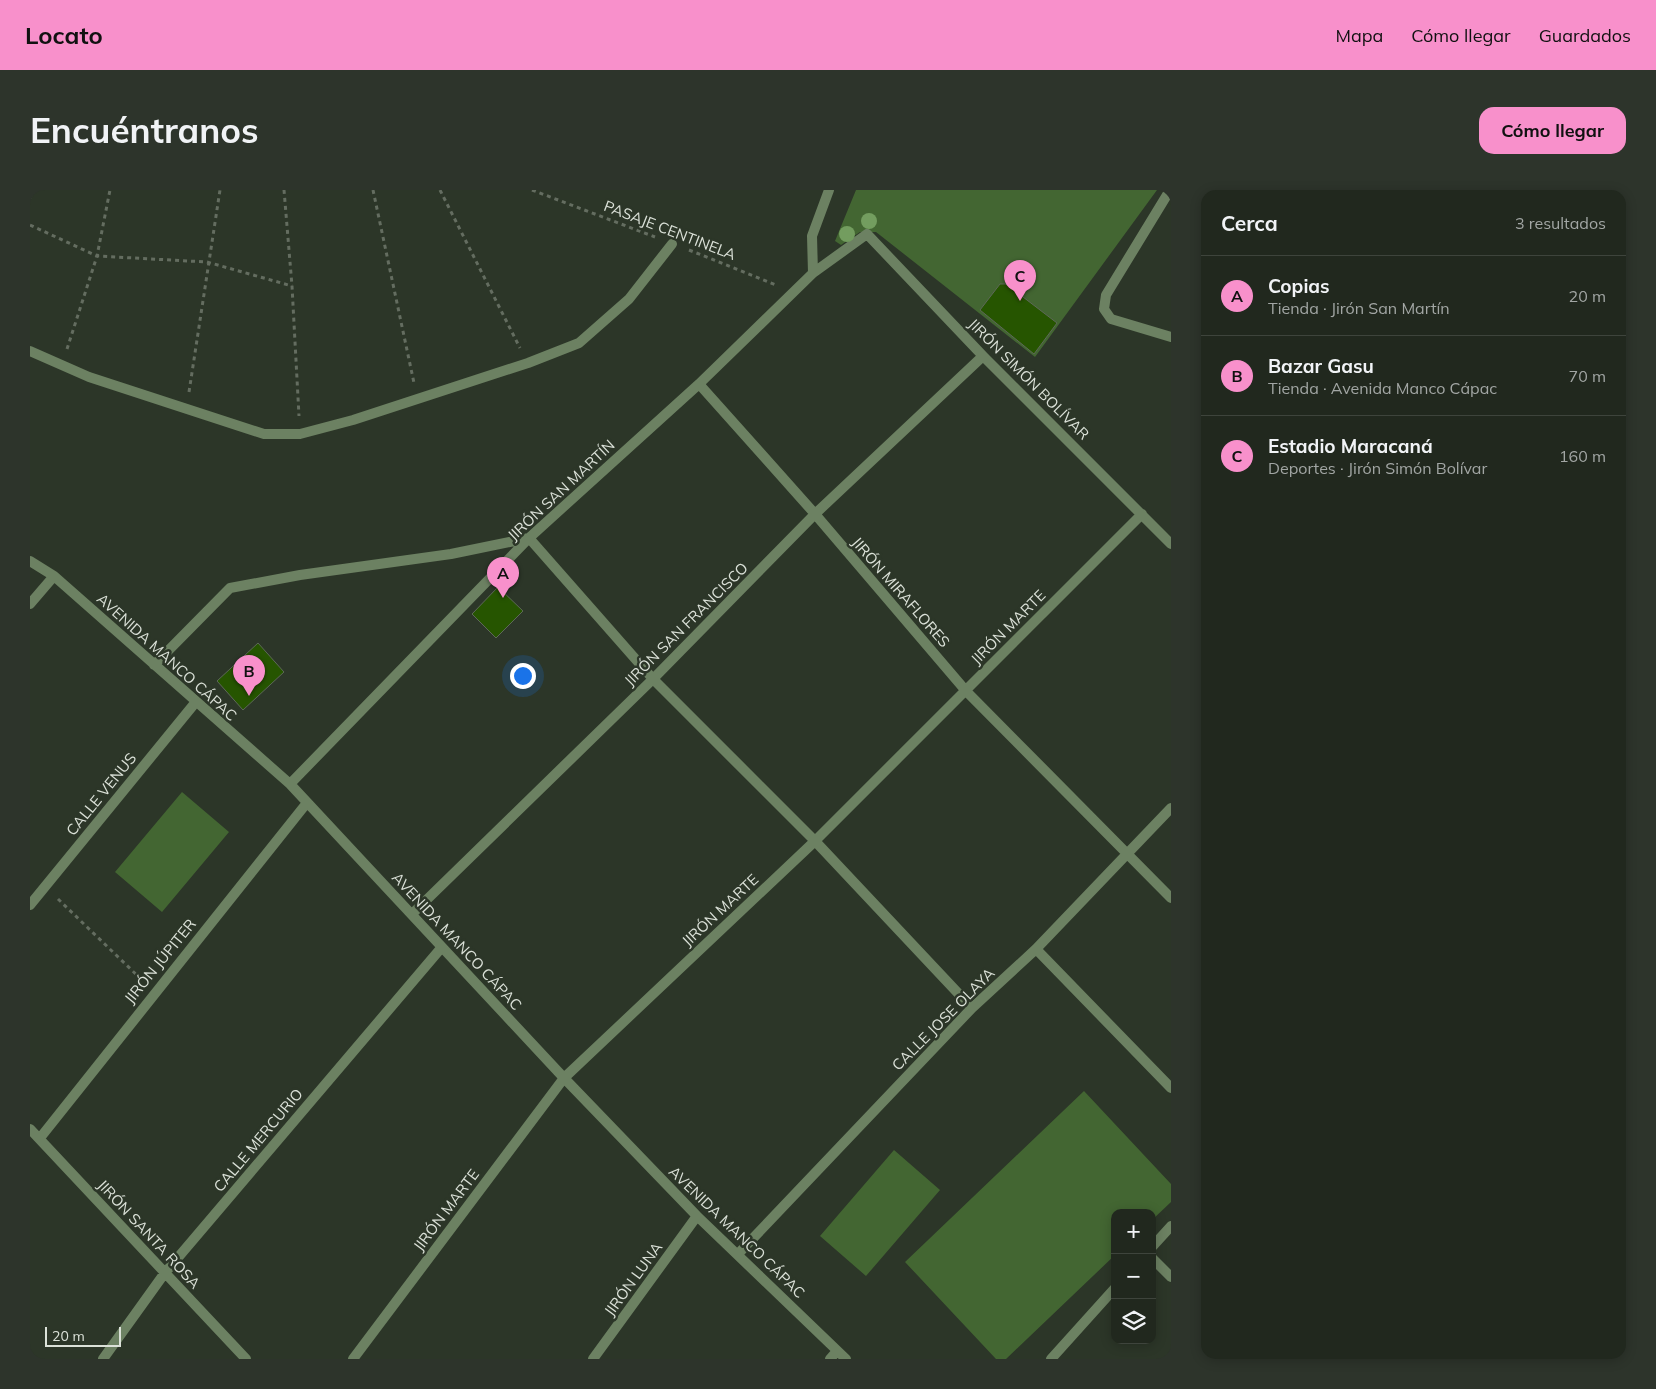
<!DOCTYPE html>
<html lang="es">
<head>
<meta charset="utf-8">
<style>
	:root { --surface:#21281e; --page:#2d342b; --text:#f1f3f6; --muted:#a2a6a4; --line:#3e443c; --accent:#f890cb }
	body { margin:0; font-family:Mulish,sans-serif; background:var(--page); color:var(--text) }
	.controls { position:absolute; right:15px; bottom:15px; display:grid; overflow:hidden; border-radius:10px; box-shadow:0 2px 12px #0003 }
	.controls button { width:45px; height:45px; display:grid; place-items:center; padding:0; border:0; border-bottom:1px solid var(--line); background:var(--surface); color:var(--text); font:25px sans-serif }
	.scale { position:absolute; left:15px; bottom:12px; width:76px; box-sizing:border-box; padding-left:5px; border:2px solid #dbe1d8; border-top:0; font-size:14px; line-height:18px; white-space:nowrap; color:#dbe1d8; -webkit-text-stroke:4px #2c3628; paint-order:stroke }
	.you { position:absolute; left:492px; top:485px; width:18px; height:18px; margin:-12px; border:4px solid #fff; border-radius:50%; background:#1a73e8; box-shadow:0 0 0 8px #1a73e833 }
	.badge { display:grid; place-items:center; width:32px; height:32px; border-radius:50%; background:var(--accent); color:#111; font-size:16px; font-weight:700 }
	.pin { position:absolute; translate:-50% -41px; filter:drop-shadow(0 1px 2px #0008) }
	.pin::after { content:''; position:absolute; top:26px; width:18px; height:15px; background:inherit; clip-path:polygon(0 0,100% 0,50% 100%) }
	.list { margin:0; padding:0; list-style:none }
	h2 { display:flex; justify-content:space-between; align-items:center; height:65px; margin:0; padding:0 20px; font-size:21px }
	h2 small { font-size:16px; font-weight:400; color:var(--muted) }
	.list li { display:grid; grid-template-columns:32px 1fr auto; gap:15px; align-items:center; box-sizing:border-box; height:80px; padding:0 20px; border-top:1px solid var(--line) }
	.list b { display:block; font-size:19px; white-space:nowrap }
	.list p { margin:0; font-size:16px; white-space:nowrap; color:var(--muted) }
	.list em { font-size:16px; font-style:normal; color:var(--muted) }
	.icon { flex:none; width:28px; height:28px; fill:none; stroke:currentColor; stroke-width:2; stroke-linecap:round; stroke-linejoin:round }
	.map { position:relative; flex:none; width:1141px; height:1169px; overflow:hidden; border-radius:15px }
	header { display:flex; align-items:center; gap:30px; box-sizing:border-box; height:70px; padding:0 25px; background:var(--accent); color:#111 }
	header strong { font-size:24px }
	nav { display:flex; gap:28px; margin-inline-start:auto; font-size:18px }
	.intro { display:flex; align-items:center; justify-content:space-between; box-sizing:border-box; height:120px; padding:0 30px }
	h1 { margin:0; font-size:35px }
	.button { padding:12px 22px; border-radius:15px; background:var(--accent); color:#111; font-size:18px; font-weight:700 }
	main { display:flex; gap:30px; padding:0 30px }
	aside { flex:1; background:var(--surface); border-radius:15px; box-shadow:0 2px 12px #0003 }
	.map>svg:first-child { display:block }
	.green { fill:#436632 }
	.building { fill:#265500; stroke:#5d6858 }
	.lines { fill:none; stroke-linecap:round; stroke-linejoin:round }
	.path { stroke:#646d60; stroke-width:3; stroke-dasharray:4 4; stroke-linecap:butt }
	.service { stroke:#6c8162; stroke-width:10 }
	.minor { stroke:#6c8162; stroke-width:10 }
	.tree { fill:#739d5f }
	.labels { text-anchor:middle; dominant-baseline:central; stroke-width:5; stroke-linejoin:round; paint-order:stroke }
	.street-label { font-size:15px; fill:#dbe1d8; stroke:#2c3628 }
</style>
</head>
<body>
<header>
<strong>Locato</strong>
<nav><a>Mapa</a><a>Cómo llegar</a><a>Guardados</a></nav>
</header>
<div class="intro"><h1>Encuéntranos</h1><a class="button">Cómo llegar</a></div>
<main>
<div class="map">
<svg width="1141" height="1169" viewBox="0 0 1141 1169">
	<rect width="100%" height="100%" fill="#2c3628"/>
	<!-- green -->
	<path class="green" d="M 826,0 L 1127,0 L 1005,167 L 846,42 L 830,42 L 811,55 L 805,51 Z
		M 152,602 L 199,642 L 132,722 L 85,682 Z
		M 1054,901 L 1141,994 L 1141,1012 L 1122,1030 L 1122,1023 L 1085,1023 L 1085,1065 L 976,1169 L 966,1169 L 875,1072 Z
		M 864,960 L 910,1000 L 836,1086 L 790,1046 Z"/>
	<!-- building -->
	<path class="building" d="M 970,94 L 976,94 L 1027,133 L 1004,164 L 950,120 Z
		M 468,397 L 493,421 L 466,448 L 442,424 Z
		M 228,453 L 254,482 L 213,520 L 187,491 Z"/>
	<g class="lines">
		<!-- path -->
		<path class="path" d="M 254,0 L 262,96 L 269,226
			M 343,0 L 384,193
			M 410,0 L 490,158
			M 502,0 L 625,47
			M 0,8 L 3,0
			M 0,35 L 67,66 L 177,72 L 262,96
			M 659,60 L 746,95
			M 37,159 L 67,66 L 80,0
			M 159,202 L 190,0
			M 28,709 L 113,791"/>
		<!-- service -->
		<path class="service" d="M 1122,1068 L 1141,1087"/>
		<!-- minor -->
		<path class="minor" d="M 1140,0 L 1076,105 L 1074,119 L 1081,129 L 1141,147
			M 783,83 L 782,46 L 799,0
			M 0,161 L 59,187 L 234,244 L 270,244 L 323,230 L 498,173 L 549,153 L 599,109 L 642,54
			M 669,194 L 785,324 L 936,501 L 1141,708
			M 0,371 L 24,386 L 260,594 L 534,888 L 667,1026 L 816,1169
			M 0,414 L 24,386
			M 124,475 L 200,398 L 270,385 L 421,364 L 499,348 L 623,489 L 785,651 L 942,818
			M 260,594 L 499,348 L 669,194 L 783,83 L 837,44 L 953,166 L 1141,354
			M 0,715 L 165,513
			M 382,724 L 623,489 L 785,324 L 953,166
			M 1006,759 L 1141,898
			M 0,939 L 216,1169
			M 10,948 L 276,614
			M 1122,1057 L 1141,1036
			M 708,1064 L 942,818 L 1006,759 L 1141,618
			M 73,1169 L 134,1084 L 412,757
			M 323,1169 L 534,888 L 785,651 L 1112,324
			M 563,1169 L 667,1026
			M 800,1169 L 807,1161
			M 1021,1169 L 1085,1098"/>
	</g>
	<!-- trees -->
	<g class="tree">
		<circle cx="839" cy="31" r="8"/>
		<circle cx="817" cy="44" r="8"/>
	</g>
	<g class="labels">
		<!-- street labels -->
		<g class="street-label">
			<text transform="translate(640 40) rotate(21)">PASAJE CENTINELA</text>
			<text transform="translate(999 189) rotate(45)">JIRÓN SIMÓN BOLÍVAR</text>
			<text transform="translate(531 300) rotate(-43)">JIRÓN SAN MARTÍN</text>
			<text transform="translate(871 402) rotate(49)">JIRÓN MIRAFLORES</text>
			<text transform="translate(656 434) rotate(-45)">JIRÓN SAN FRANCISCO</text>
			<text transform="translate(978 437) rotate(-45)">JIRÓN MARTE</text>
			<text transform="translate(137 467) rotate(42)">AVENIDA MANCO CÁPAC</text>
			<text transform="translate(71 604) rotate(-51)">CALLE VENUS</text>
			<text transform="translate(690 720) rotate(-43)">JIRÓN MARTE</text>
			<text transform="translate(427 751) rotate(47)">AVENIDA MANCO CÁPAC</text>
			<text transform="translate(130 771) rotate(-51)">JIRÓN JÚPITER</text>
			<text transform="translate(913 829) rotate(-45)">CALLE JOSE OLAYA</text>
			<text transform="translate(228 950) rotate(-50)">CALLE MERCURIO</text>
			<text transform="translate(416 1020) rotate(-53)">JIRÓN MARTE</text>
			<text transform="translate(707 1042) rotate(44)">AVENIDA MANCO CÁPAC</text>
			<text transform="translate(119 1044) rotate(47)">JIRÓN SANTA ROSA</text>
			<text transform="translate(603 1089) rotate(-54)">JIRÓN LUNA</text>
		</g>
	</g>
</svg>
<div class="controls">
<button>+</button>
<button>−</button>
<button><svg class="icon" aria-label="layers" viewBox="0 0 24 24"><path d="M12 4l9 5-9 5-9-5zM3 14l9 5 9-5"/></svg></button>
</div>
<div class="scale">20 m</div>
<div class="you"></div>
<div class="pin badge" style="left:473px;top:408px">A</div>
<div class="pin badge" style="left:219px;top:506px">B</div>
<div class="pin badge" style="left:990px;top:111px">C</div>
</div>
<aside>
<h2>Cerca<small>3 resultados</small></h2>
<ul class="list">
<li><span class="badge">A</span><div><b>Copias</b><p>Tienda · Jirón San Martín</p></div><em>20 m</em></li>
<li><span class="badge">B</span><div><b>Bazar Gasu</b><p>Tienda · Avenida Manco Cápac</p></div><em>70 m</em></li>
<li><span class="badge">C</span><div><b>Estadio Maracaná</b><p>Deportes · Jirón Simón Bolívar</p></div><em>160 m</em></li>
</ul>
</aside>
</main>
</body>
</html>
